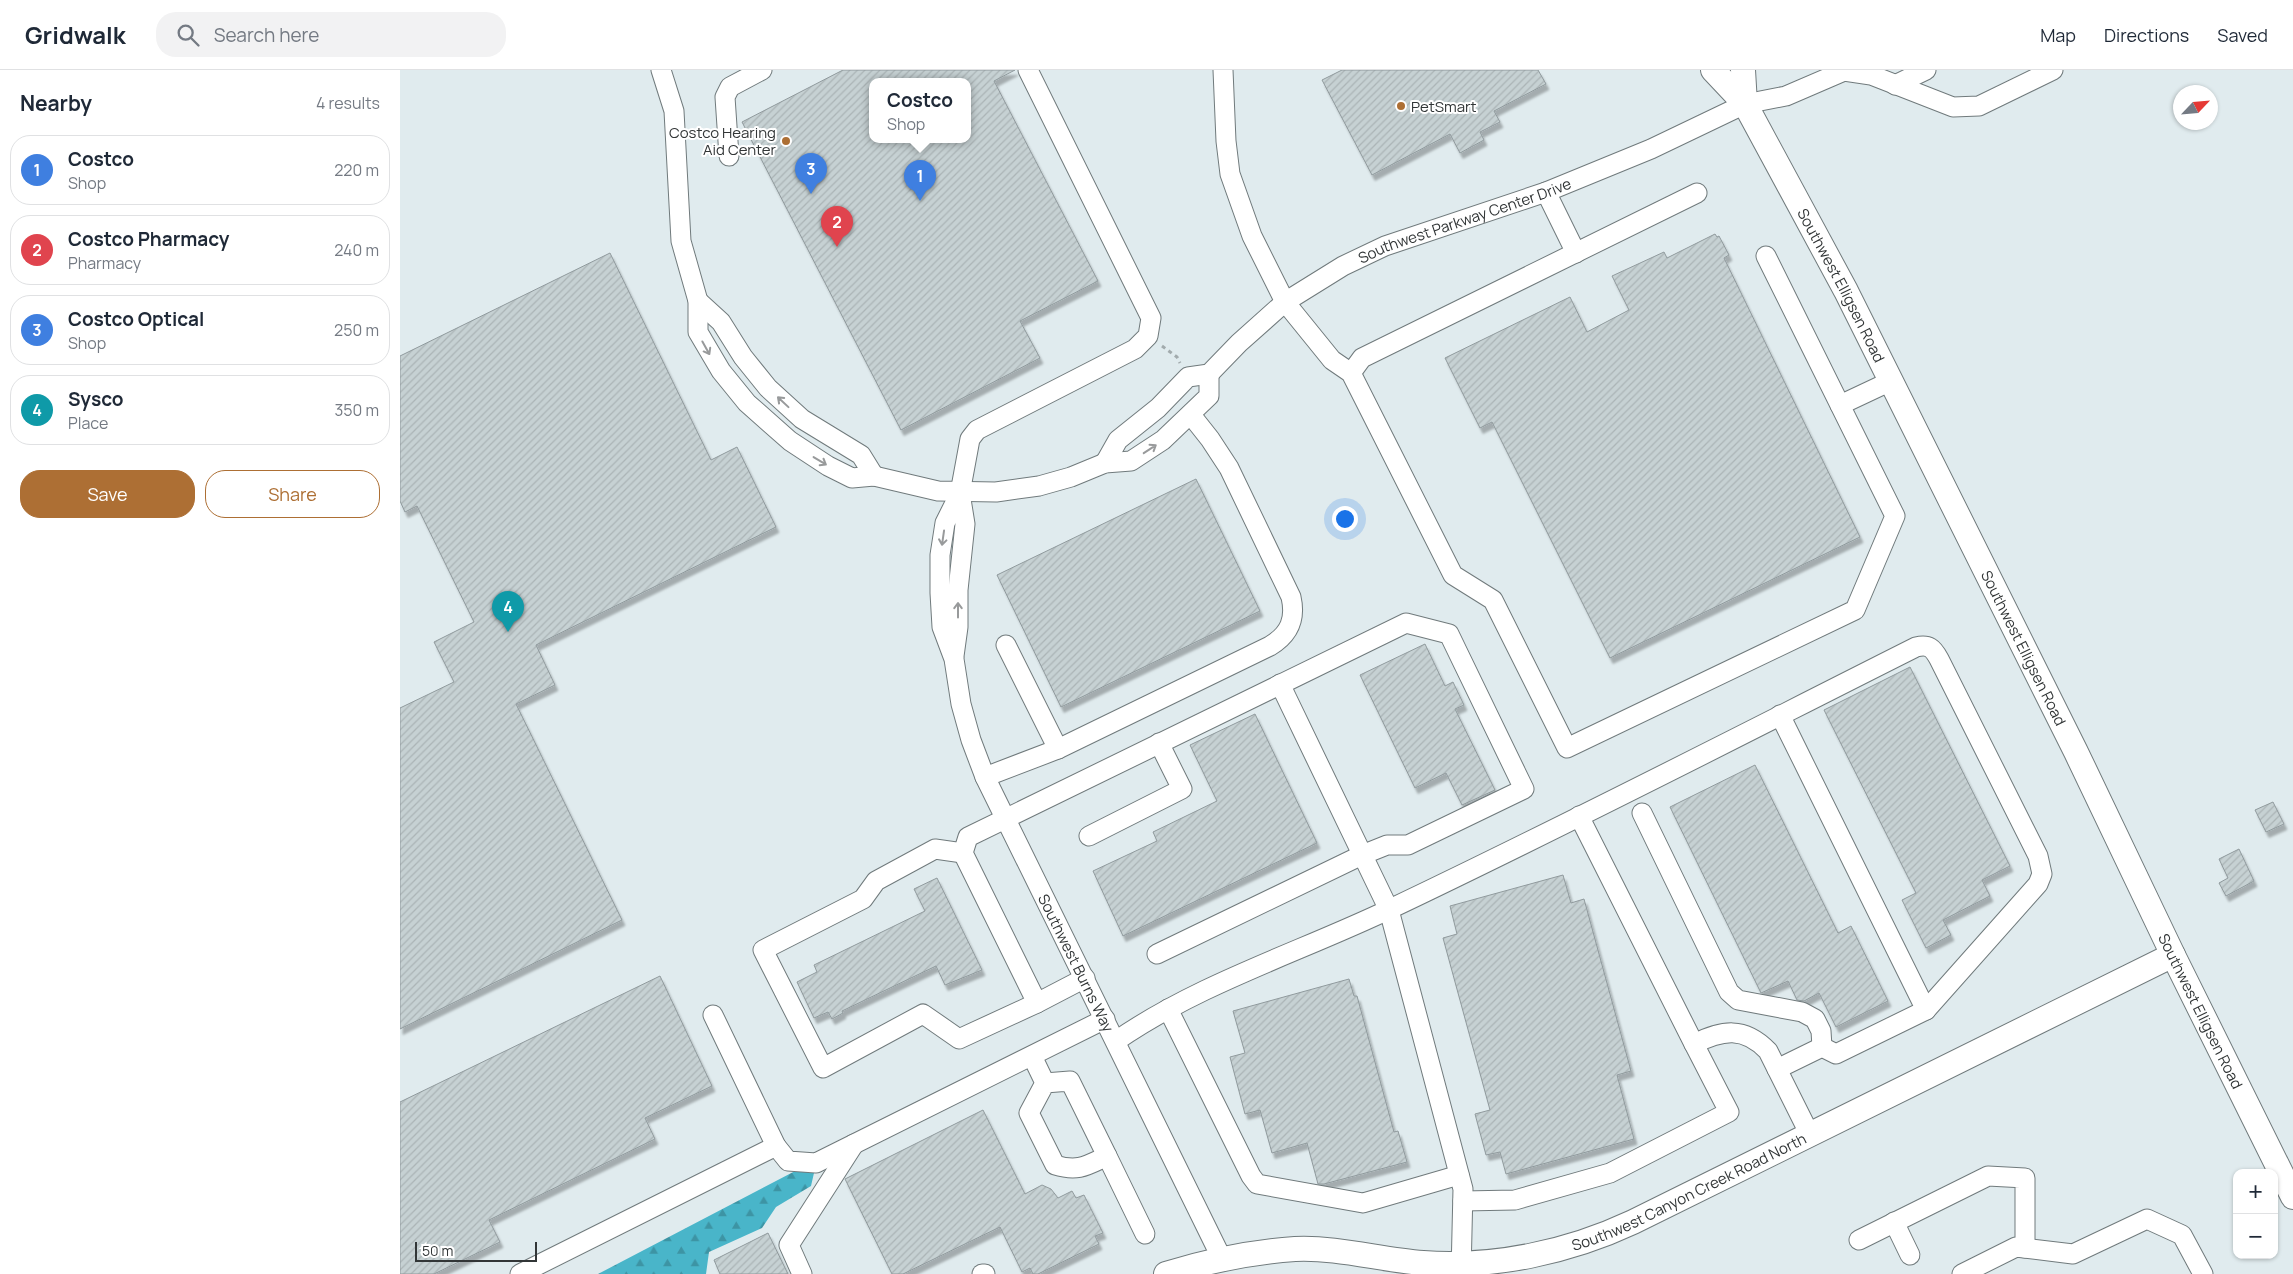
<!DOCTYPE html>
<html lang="en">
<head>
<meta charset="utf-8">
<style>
	:root { --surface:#fff; --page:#f2f2f3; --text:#1f2937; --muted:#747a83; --line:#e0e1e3; --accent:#ad6f34 }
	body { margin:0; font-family:Manrope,sans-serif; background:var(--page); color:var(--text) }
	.controls { position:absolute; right:15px; bottom:15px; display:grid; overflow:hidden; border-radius:10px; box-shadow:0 1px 4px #0004 }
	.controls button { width:45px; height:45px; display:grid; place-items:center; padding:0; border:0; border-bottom:1px solid var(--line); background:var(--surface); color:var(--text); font:25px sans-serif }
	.compass { position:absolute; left:1773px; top:15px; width:45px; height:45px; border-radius:50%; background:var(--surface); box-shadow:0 1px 4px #0004; rotate:64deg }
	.scale { position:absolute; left:15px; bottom:12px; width:122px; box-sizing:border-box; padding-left:5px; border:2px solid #323637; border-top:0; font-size:14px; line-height:18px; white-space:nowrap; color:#323637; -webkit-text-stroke:4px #fff; paint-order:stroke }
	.you { position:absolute; left:944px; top:448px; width:18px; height:18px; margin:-12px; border:4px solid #fff; border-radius:50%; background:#1a73e8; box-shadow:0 0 0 8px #1a73e833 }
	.badge { display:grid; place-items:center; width:32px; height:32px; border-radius:50%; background:var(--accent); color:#fff; font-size:16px; font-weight:700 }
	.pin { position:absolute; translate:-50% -41px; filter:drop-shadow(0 1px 2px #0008) }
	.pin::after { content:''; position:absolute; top:26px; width:18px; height:15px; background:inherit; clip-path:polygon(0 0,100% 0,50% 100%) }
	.popup { position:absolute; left:469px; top:8px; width:102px; height:65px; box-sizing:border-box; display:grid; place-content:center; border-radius:10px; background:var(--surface); filter:drop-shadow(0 1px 4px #0005); font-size:16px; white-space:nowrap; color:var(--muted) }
	.popup b { font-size:19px; color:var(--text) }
	.popup::after { content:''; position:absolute; left:50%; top:100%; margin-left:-10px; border:10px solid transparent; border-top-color:var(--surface) }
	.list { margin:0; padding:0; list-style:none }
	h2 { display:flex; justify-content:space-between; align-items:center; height:65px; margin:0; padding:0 20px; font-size:21px }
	h2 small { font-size:16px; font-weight:400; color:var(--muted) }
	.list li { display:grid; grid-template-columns:32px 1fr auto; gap:15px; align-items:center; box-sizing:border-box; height:70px; margin:0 10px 10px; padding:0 10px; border:1px solid var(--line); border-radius:20px }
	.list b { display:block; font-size:19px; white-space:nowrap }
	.list p { margin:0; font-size:16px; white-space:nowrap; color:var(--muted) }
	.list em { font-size:16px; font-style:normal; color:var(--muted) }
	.actions { display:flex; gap:10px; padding:15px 20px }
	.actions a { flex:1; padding:11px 0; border:1px solid var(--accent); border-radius:20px; text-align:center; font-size:18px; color:var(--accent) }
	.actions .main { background:var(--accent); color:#fff }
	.icon { flex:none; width:28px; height:28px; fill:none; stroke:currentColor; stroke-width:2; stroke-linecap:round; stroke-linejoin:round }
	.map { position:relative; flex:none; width:1893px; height:1204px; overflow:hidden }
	header { display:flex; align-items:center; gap:30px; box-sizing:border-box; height:70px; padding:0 25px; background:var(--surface); border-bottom:1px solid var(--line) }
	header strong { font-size:24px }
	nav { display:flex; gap:28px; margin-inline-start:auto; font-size:18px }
	.search { width:350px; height:45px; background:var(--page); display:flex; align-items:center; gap:12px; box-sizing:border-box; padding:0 18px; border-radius:20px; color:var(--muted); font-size:19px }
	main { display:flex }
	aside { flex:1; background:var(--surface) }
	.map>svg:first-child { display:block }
	.forest { fill:url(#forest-firs) }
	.building { fill:url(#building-hatch); stroke:#909a9d; fill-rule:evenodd; filter:url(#shadow) }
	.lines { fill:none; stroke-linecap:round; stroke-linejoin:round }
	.minor-casing { stroke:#707a7c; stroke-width:21 }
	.major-casing { stroke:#707a7c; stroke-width:26 }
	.path { stroke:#a2abad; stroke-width:3; stroke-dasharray:4 4; stroke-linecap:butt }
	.minor { stroke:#fff; stroke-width:19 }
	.major { stroke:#fff; stroke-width:24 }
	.oneway { stroke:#989a9b }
	.poi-dot { fill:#ad6f34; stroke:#fff; stroke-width:2 }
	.labels { text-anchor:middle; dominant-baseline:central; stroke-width:4; stroke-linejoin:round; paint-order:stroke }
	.poi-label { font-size:15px; fill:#323637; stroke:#fff; text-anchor:start }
	.street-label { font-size:15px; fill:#323637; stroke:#fff }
</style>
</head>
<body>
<header>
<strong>Gridwalk</strong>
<div class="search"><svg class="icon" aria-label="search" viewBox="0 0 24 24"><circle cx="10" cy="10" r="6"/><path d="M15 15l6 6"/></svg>Search here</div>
<nav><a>Map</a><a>Directions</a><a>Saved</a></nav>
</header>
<main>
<aside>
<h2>Nearby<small>4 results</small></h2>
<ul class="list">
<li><span class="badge" style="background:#3f7fe0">1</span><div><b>Costco</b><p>Shop</p></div><em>220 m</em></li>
<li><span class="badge" style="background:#e0444e">2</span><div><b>Costco Pharmacy</b><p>Pharmacy</p></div><em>240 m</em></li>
<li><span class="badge" style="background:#3f7fe0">3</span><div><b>Costco Optical</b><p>Shop</p></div><em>250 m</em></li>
<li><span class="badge" style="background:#0f9aa8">4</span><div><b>Sysco</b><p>Place</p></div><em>350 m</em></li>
</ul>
<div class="actions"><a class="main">Save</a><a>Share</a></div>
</aside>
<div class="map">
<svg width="1893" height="1204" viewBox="0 0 1893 1204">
	<defs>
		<pattern id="forest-firs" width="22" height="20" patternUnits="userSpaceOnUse" patternTransform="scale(1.25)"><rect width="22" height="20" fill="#49b5c9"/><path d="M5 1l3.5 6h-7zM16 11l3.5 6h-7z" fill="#3d94a4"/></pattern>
		<pattern id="building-hatch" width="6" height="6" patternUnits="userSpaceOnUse" patternTransform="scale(1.25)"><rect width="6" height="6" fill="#c6d1d3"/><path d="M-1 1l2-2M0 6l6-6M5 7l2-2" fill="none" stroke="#abb4b6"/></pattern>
		<filter id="shadow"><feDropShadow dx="3" dy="5.5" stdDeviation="1" flood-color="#0004"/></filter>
	</defs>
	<rect width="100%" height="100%" fill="#e0ebee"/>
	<!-- forest -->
	<path class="forest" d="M 399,1099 L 414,1103 L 411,1116 L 376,1137 L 362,1158 L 309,1182 L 306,1204 L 198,1204 Z"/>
	<!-- building -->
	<path class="building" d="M 443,0 L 615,0 L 594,11 L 698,211 L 620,251 L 640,288 L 501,360 L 342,52 ZM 472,12 L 568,12 L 568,70 L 472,70 Z
		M 942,0 L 1138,0 L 1146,14 L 1094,41 L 1100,52 L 1080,62 L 1084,70 L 1060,83 L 1050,64 L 972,105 L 922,10 Z
		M 1315,164 L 1317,167 L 1319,166 L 1329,185 L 1324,188 L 1460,467 L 1210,588 L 1092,352 L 1080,358 L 1045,288 L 1170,227 L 1187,262 L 1229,240 L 1212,206 L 1264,182 L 1267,188 Z
		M 210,183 L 311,390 L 337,377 L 376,457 L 136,575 L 155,615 L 116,634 L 222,850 L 0,959 L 0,638 L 54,612 L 34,572 L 74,552 L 17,436 L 5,442 L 0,431 L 0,286 Z
		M 796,409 L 860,541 L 661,637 L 597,505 Z
		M 1025,574 L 1045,616 L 1053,612 L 1064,635 L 1055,639 L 1095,720 L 1062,735 L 1046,703 L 1015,718 L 960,605 Z
		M 1510,597 L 1610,796 L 1582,810 L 1590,826 L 1543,850 L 1551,865 L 1526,878 L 1502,830 L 1516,823 L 1424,640 Z
		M 855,644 L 917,773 L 723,866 L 693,801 L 757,771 L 753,762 L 817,731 L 790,675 Z
		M 1355,695 L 1438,863 L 1451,856 L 1488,931 L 1436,957 L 1419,923 L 1404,931 L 1397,930 L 1388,911 L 1361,923 L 1270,737 Z
		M 1873,732 L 1884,754 L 1866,762 L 1855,740 Z
		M 1839,779 L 1854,811 L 1826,826 L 1819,813 L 1828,808 L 1819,789 Z
		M 1163,805 L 1171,833 L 1184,829 L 1231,1001 L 1217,1005 L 1234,1069 L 1106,1104 L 1100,1082 L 1086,1085 L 1075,1044 L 1090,1040 L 1043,868 L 1057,864 L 1050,836 Z
		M 537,808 L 582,900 L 545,915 L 536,896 L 442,941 L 443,943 L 432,949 L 428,942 L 414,948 L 397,912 L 417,902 L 414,895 L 525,841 L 514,819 Z
		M 260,906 L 312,1016 L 245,1048 L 255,1069 L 89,1150 L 100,1172 L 34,1204 L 0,1204 L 0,1032 Z
		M 949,909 L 954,926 L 957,926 L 994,1062 L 998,1061 L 1007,1092 L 924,1114 L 918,1114 L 907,1073 L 872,1083 L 860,1040 L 845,1044 L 830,987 L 845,983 L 833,941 Z
		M 583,1040 L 625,1124 L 642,1115 L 651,1119 L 658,1128 L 672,1121 L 676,1128 L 684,1125 L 703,1163 L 695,1166 L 699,1174 L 638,1204 L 633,1204 L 630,1198 L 622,1202 L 600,1157 L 503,1204 L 492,1204 L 445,1109 Z
		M 368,1163 L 388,1204 L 320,1204 L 314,1190 Z"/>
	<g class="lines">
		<defs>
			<g id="minor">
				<path d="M 261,0 L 274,41 L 281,171 L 298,231 L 298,262 L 321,301 L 347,333 L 390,371 L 428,396 L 452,408 L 474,406 L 538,421 L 596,422 L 639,416 L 671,407 L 705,393 L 731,391 L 763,370 L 809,326 L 809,304"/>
				<path id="s1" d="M 628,0 L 751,248 L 748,266 L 735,279 L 577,360 L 570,369 L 560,423 L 545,453 L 540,485 L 540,523 L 542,557 L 554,589 L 561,634 L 571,670 L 585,707 L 822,1189"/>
				<path d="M 823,0 L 826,71 L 830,104 L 852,166 L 885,232 L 932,290 L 951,303 L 1053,505 L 1093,530 L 1167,678 L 1455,540 L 1495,446 L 1366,186"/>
				<path d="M 1495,15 L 1526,0"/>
				<path d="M 329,86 L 325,27 L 330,17 L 362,0"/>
				<path d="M 1146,122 L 1176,183"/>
				<path d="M 298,231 L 321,252 L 343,287 L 368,318 L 402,349 L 461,385 L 474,406"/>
				<path d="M 951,303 L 962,288 L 1297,123"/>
				<path d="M 1440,335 L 1491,311"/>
				<path id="s2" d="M 705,393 L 718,370 L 758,338 L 788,307 L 809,304 L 839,273 L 885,232 L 943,196 L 985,176 L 1146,122 L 1251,79 L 1345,34 L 1386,26 L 1444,1 L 1471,5 L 1553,37 L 1579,36 L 1653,0"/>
				<path d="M 606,575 L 658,679"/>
				<path d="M 554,586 L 558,557 L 558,520 L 565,454 L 560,423"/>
				<path d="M 880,614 L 989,840 L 1063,1119 L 1061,1204"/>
				<path d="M 1380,645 L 1526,940"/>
				<path d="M 585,707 L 658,679 L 870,576 C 890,564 896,549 891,527 L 829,398 L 810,369 L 791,345"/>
				<path d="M 1242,743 L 1329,922 L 1338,930 L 1402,942 L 1415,949 L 1421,961 L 1422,977"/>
				<path d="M 1179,746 L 1294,974"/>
				<path d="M 689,766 L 782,719 L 759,673"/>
				<path d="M 563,783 L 535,779 L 476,811 L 463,829 L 363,880 L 423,998 L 523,944 L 559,969 L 637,933"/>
				<path d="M 685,908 L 637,933 L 563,783 L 568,767 L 1006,553 L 1049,564 L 1124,719 L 1008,775 L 987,775 L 962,785 L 757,884"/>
				<path d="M 768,939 L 851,1106 L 857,1114 L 963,1133 L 1059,1105"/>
				<path d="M 313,945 L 376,1076 L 388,1091 L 416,1093 L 705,949"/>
				<path d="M 716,971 C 798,914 900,882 990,839 C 1167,755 1341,665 1516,577 C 1529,574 1533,578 1539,589 L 1638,786 L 1642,804 L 1638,814 L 1526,940 L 1436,984 L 1422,977 L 1377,999"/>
				<path d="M 632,986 L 645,1013 L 629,1043 L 655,1095 C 678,1102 686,1096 707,1086 L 670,1011 L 645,1013"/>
				<path d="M 707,1086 L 745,1164"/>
				<path d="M 1063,1131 L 1115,1130 L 1210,1103 L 1329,1042 L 1294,974 C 1322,960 1344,956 1368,981 L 1410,1065"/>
				<path d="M 1494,1152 L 1510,1185"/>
				<path d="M 1459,1170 L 1588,1106 L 1625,1108 L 1625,1178"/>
				<path d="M 120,1204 L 376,1076"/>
				<path d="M 402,1204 L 389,1175 L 454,1074"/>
				<path d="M 582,1204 L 585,1204"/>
				<path d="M 1562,1204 L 1616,1177 L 1673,1184 L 1747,1149 L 1782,1165 L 1803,1204"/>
			</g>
			<g id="major">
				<path id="s3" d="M 1313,0 L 1345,34 L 1446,221 L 1676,682 L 1773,885 L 1893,1127"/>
				<path d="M 1343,0 L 1345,34"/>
				<path id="s4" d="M 766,1204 C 808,1191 851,1182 895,1179 C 938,1177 981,1190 1023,1193 C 1095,1198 1169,1182 1233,1152 L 1773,885"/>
			</g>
		</defs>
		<!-- minor casing -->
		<use href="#minor" class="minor-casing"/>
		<!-- major casing -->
		<use href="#major" class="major-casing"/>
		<!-- path -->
		<path class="path" d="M 762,276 L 777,287 L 780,293"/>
		<!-- minor -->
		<use href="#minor" class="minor"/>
		<!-- major -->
		<use href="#major" class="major"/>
	</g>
	<!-- one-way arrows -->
	<defs><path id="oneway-shaft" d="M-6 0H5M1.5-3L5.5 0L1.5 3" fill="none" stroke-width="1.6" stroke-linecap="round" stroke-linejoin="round" transform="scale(1.25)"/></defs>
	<g class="oneway">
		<use href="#oneway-shaft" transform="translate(306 278) rotate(61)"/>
		<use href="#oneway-shaft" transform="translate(383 332) rotate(-137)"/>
		<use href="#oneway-shaft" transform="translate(750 379) rotate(-33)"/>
		<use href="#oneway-shaft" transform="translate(420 391) rotate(31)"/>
		<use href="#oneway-shaft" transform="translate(543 468) rotate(98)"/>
		<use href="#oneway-shaft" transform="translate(558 540) rotate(-90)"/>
	</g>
	<!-- markers -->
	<g class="poi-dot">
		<circle cx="1001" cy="36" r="5"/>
		<circle cx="386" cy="71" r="5"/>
	</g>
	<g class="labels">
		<!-- poi labels -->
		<g class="poi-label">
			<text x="1011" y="36">PetSmart</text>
			<text x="376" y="62" text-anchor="end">Costco Hearing<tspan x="376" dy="17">Aid Center</tspan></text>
		</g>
		<!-- street labels -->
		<g class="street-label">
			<text stroke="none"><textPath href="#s2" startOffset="445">Southwest Parkway Center Drive</textPath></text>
			<text stroke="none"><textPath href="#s3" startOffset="252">Southwest Elligsen Road</textPath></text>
			<text stroke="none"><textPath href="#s3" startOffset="658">Southwest Elligsen Road</textPath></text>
			<text stroke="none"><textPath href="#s1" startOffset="1059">Southwest Burns Way</textPath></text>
			<text stroke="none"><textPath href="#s3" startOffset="1062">Southwest Elligsen Road</textPath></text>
			<text stroke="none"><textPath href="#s4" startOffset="540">Southwest Canyon Creek Road North</textPath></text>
		</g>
	</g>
</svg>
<div class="controls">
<button>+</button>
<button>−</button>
</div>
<svg class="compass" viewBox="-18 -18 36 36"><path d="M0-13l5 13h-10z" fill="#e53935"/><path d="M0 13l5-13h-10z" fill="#747a83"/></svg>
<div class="scale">50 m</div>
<div class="you"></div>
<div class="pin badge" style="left:520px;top:131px;background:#3f7fe0">1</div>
<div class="popup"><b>Costco</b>Shop</div>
<div class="pin badge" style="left:437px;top:177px;background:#e0444e">2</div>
<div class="pin badge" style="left:411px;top:124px;background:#3f7fe0">3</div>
<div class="pin badge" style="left:108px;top:562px;background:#0f9aa8">4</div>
</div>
</main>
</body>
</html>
